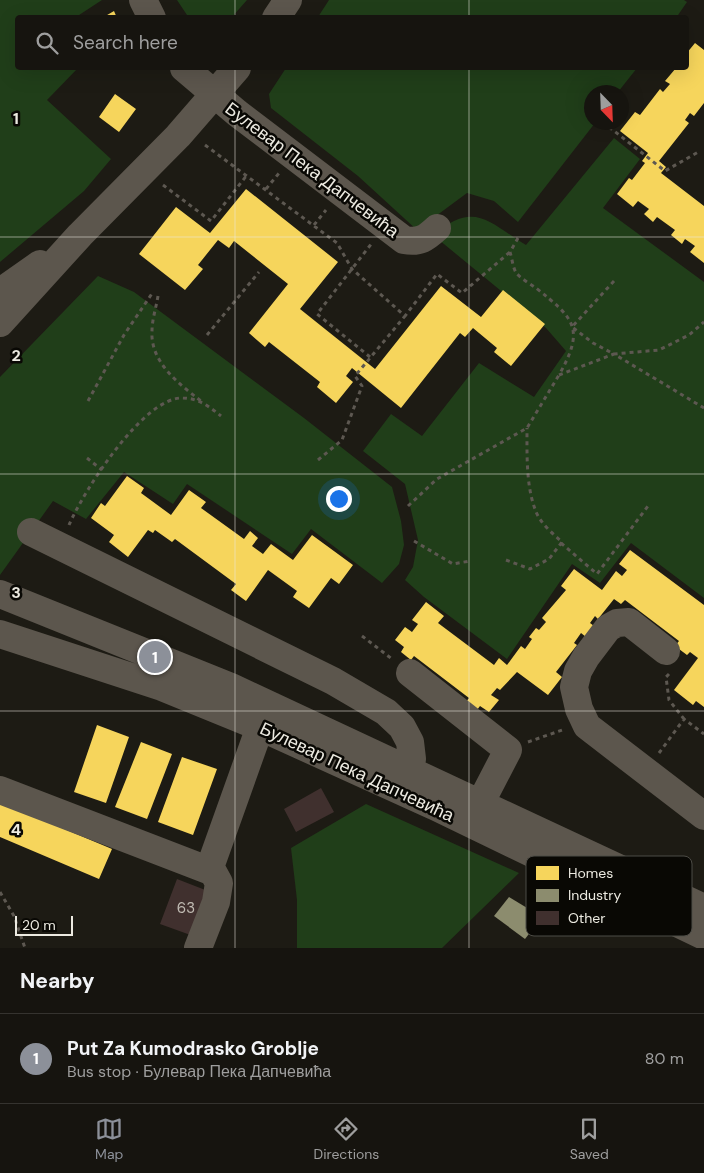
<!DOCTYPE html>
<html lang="en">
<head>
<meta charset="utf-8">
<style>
	:root { --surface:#16140f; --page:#23211d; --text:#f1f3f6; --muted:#9e9e9e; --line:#35332f; --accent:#8c9099 }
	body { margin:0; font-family:"DM Sans",sans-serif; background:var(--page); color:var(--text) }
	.compass { position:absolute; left:584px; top:85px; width:45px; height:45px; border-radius:50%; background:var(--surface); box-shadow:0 5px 20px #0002; rotate:157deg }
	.scale { position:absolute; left:15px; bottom:12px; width:58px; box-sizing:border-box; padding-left:5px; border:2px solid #eceae1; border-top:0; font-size:14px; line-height:18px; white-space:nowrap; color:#eceae1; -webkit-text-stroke:4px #090804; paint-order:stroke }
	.you { position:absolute; left:338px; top:498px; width:18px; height:18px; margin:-12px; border:4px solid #fff; border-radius:50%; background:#1a73e8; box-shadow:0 0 0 8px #1a73e833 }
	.badge { display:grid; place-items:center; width:32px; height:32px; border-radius:50%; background:var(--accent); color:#fff; font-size:16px; font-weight:700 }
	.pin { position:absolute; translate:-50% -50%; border:2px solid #fff; box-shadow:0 1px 5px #0006 }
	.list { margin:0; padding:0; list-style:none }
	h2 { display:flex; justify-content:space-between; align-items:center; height:65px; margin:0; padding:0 20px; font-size:21px }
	h2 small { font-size:16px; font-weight:400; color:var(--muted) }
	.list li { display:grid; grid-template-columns:32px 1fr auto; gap:15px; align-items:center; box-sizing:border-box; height:90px; padding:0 20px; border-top:1px solid var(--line) }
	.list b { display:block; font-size:19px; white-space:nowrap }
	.list p { margin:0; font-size:16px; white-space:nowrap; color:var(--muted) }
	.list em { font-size:16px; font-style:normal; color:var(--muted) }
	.icon { flex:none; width:28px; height:28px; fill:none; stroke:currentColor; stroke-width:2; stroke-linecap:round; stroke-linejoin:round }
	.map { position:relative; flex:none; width:704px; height:948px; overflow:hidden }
	.search { position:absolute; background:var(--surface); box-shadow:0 5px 20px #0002; left:15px; right:15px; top:15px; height:55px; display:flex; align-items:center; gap:12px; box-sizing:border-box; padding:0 18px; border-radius:5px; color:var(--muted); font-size:19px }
	.sheet { height:155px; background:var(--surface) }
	nav { display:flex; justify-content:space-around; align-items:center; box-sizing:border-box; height:70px; border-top:1px solid var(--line); background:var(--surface); font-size:14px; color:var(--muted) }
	nav a { display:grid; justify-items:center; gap:2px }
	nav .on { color:var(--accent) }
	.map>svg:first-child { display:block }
	.green { fill:#203e19 }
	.homes { fill:#f6d55c }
	.industry { fill:#8c8c6e }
	.building { fill:#40302e }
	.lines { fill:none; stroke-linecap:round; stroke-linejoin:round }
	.path { stroke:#5d5851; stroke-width:3; stroke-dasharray:4 4; stroke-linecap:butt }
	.minor { stroke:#5c564d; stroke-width:28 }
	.grid { fill:none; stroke:#eceae1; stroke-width:1; stroke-opacity:0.55 }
	.labels { text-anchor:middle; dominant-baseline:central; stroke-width:5; stroke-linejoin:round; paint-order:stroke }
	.number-label { font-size:15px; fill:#c1bcb4 }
	.street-label { font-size:18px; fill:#eceae1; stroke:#090804 }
	.key { fill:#090804; stroke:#4d4c46; stroke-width:1 }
	.key-label { font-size:14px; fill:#eceae1 }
	.grid-label { font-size:16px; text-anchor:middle; font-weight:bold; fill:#eceae1; stroke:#090804; stroke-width:5; stroke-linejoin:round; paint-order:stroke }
</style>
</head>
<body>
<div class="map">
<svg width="704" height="948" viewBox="0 0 704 948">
	<rect width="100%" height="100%" fill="#1d1b14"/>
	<!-- green -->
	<path class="green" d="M 0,0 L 102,0 L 76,17 L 18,18 L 18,68 L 78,68 L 47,100 L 111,159 L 84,191 L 0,262 Z
		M 177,0 L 247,0 L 232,17 L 189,18 Z
		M 329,0 L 684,0 L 687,2 L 676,18 L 318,17 Z
		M 286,68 L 637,68 L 618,92 L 592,92 L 592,122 L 595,123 L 518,222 L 494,201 L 467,193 L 417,230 L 358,176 L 271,108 L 269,94 Z
		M 614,138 L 640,159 L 603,208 L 704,282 L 704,598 L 631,543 L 600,583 L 572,564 L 507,659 L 424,597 L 405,580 L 413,567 L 418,540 L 405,484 L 363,451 L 391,414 L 422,436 L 479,363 L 534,397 L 566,351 L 546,328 L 433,235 C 475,200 488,222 526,245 Z
		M 98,276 L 134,292 L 304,418 L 392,487 L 401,521 L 404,545 L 399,564 L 382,583 L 311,529 L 292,554 L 187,484 L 173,504 L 124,472 L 86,519 L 53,501 L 0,575 L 0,377 Z
		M 366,804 L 519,873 L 442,948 L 297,948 L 297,900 L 291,848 Z"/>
	<!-- homes -->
	<path class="homes" d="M 114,11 L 117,18 L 102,18 Z
		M 695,43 L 704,50 L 704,103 L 694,116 L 690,113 L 685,120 L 689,123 L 659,161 L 666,167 L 661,173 L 704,206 L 704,263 L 690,252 L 695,246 L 685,239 L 682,244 L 671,235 L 675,230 L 657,217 L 653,222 L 644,214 L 649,209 L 638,201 L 633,207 L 617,194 L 629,178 L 632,180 L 645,163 L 642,161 L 648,153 L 620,131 L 635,112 L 640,115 L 660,89 L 663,92 L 670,84 L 665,81 L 676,68 L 686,68 L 686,54 Z
		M 115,94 L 136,109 L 119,132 L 99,117 Z
		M 246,189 L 338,262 L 300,309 L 375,369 L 441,286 L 481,317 L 503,290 L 545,324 L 511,366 L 494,352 L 497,348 L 473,328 L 465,337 L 460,333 L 401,408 L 352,368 L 346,376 L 353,382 L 336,403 L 317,387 L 320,382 L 269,342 L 265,347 L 249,333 L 288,284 L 234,241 L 229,248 L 218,240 L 198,265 L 203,269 L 185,290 L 139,254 L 176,207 L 210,233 Z
		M 127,476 L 144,488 L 141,493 L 171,515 L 189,490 L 206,502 L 201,508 L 244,539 L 250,531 L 258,538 L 252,546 L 263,554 L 271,544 L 293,560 L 312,535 L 353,565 L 339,584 L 331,578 L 309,608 L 293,597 L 297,591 L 268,570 L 246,601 L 231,590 L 236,584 L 175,539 L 172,542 L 155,530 L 153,533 L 148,530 L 128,557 L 109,542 L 114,535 L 91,518 L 101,503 L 105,506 Z
		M 630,550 L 704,605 L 704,707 L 696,701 L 693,705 L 674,690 L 698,658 L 690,652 L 687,655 L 675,646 L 679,641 L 625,600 L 621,604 L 614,599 L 598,619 L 595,616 L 590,623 L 594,626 L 586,637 L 581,633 L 574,643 L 577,645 L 556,672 L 562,677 L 548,695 L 517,672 L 500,690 L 497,688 L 491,695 L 499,700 L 489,712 L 480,706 L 477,710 L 466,702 L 469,698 L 414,656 L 411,660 L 401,652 L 404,647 L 395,640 L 405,627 L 412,632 L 418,624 L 412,620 L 426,602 L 444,616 L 438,623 L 494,665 L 499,658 L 507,665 L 521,646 L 525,649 L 532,639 L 529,637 L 536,628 L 539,630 L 546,622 L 542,618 L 566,590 L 561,586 L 574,569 L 602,590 L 616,571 L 622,576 L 627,570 L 619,564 Z
		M 97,725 L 129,737 L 106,803 L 74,792 Z
		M 141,742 L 172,754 L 147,819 L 115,807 Z
		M 182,757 L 217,769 L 193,835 L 158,822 Z
		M 0,802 L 112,849 L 99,879 L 0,837 Z"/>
	<!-- industry -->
	<path class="industry" d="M 509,897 L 542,917 L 525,939 L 494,916 Z"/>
	<!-- building -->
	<path class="building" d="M 321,788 L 334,812 L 296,832 L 284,809 Z
		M 177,879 L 213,893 L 196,937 L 160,924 Z"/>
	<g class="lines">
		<!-- path -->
		<path class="path" d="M 609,127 L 665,171 L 700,151
			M 205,145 L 337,243 L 352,269 L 405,316 L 437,274 L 462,293 L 510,252
			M 163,185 L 211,221 L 247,175
			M 266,189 L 280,172
			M 314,225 L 326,210
			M 518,238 L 510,252 C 512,258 513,269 517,274 C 522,279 530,284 536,288 C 575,319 585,329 559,375 L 614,354 L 704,408
			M 614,281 L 572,327 L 593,343 L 614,354 L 659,350 L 689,335 L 704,322
			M 158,296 C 156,308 152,320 152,331 C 150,362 179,384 201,401
			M 207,335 L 259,272
			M 370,357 L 317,314 L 372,243
			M 88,401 L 124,335 L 153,292
			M 87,458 L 102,470
			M 318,460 L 342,440 L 362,386 L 355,376 L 405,316
			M 408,506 L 437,479 L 527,428 L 559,375
			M 69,525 C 83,492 144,396 183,398 C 198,398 210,407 221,416
			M 414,541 L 453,564 L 470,561
			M 561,543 L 597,574 L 648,506
			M 506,560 L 530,569 L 549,559 L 562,542 C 552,533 539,522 535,509 C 526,485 527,454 527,428
			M 362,636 L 392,659
			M 669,674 L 666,677 L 669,700 L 684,719
			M 528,742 L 565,729
			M 659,753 L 684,719 L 704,734
			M 0,892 L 14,916 L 25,948"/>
		<!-- minor -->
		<path class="minor" d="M 143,0 L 152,18
			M 276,18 L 288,0
			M 184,68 L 237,113 L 404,240 C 420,243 426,238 437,228
			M 0,292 L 40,264
			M 0,323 L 80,235 L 178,136 L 237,68
			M 31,532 L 333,681 L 386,712 L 402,727 L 410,742 L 412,759 L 409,769
			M 0,594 L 231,687 L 704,908
			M 0,634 L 162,687 L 260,727 L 434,806 L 704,936
			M 666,651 L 629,622 L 617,623 L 608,628 L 586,657 L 578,671 L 574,687 L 579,709 L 587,726 L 704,816
			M 410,673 L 508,750 L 481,802
			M 0,790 L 213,872 L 219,883 L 216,902 L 198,948
			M 209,870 L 260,727"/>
	</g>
	<!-- grid -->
	<path class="grid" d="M 235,0 L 235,18M 469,0 L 469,18M 235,68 L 235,948M 469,68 L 469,948M 0,237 L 704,237M 0,474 L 704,474M 0,711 L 704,711"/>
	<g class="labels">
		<!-- number labels -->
		<g class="number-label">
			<text x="186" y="908">63</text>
		</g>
		<!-- street labels -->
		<g class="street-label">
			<text transform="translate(312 170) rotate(37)">Булевар Пека Дапчевића</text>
			<text transform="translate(357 772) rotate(25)">Булевар Пека Дапчевића</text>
		</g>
	</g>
	<!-- legend -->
	<rect x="526" y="856" width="166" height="80" rx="8" class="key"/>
	<rect x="536" y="866" width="23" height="14" fill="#f6d55c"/>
	<rect x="536" y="889" width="23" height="13" fill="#8c8c6e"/>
	<rect x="536" y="911" width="23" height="14" fill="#40302e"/>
	<g class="key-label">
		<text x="568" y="878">Homes</text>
		<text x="568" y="900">Industry</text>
		<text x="568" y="923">Other</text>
	</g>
	<g class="grid-label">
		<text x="16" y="124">1</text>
		<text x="16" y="361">2</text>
		<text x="16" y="598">3</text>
		<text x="16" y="835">4</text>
	</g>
</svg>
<svg class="compass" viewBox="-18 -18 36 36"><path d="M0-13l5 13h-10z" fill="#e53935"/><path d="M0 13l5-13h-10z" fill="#9e9e9e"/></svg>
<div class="scale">20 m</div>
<div class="you"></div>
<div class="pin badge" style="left:155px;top:657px">1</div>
<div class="search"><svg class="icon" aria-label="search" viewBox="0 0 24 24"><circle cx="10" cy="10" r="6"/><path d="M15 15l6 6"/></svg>Search here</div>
</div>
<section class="sheet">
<h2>Nearby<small></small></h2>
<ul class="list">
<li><span class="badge">1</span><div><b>Put Za Kumodrasko Groblje</b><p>Bus stop · Булевар Пека Дапчевића</p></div><em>80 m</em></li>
</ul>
</section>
<nav>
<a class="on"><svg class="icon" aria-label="map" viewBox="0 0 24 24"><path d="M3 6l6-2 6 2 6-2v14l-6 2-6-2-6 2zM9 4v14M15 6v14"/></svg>Map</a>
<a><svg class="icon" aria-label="directions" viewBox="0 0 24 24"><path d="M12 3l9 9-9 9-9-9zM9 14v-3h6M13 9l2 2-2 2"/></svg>Directions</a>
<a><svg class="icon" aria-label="saved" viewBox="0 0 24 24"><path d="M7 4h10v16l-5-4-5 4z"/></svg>Saved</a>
</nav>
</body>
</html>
